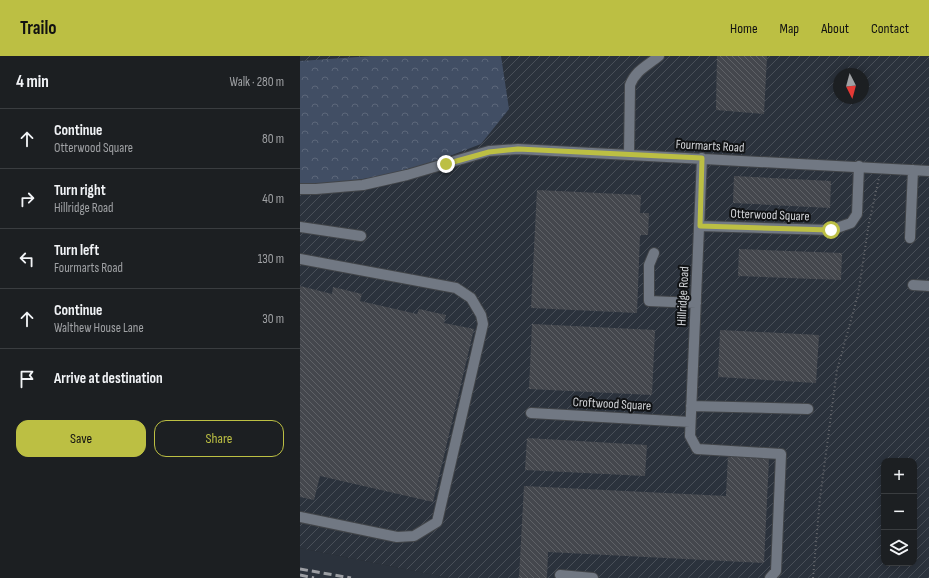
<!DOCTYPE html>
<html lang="en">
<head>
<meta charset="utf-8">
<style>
	:root { --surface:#1c1f22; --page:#25272a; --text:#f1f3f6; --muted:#a0a2a5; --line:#3a3d40; --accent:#bcbf43 }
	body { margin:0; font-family:"Sofia Sans Condensed",sans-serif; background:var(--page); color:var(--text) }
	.controls { position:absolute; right:12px; bottom:12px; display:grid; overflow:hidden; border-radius:8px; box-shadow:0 2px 10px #0003 }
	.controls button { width:36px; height:36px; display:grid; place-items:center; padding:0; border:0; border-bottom:1px solid var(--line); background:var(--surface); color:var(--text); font:20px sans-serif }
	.compass { position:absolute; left:533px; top:12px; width:36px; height:36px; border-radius:50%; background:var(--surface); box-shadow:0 2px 10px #0003; rotate:174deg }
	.stop { position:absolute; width:12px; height:12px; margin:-9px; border:3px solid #bcbf43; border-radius:50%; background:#fff }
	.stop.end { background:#bcbf43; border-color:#fff; box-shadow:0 1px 4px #0008 }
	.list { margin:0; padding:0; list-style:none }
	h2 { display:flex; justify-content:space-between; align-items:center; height:52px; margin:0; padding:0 16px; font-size:17px }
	h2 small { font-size:13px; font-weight:400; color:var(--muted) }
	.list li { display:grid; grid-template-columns:26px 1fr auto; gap:12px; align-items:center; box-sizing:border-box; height:60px; padding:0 16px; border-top:1px solid var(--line) }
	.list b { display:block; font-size:15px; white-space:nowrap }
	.list p { margin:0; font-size:13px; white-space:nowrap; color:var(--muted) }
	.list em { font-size:13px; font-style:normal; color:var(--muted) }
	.actions { display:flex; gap:8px; padding:12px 16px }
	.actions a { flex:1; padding:9px 0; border:1px solid var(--accent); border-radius:12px; text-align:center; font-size:14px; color:var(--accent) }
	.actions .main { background:var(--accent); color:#111 }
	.icon { flex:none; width:22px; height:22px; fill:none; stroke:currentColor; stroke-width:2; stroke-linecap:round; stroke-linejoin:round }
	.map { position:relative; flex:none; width:629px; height:522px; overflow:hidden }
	header { display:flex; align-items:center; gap:24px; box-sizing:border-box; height:56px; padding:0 20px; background:var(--accent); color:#111 }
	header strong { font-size:19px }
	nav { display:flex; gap:22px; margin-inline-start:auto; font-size:14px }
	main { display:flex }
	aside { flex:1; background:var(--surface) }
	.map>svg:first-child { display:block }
	.built { fill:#2b323c }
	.industrial { fill:url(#industrial-furrows); fill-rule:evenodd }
	.forest { fill:url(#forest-crowns) }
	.building { fill:url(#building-back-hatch) }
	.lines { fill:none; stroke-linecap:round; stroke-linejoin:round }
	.minor-casing { stroke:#424549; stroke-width:12 }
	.path { stroke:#67696e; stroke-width:2; stroke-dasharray:1 3; stroke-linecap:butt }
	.minor { stroke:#717883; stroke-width:10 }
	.rail { stroke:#9c9ea3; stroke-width:3; stroke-dasharray:8 4; stroke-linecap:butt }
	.route { stroke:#bcbf43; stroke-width:5 }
	.labels { text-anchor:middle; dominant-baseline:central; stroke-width:4; stroke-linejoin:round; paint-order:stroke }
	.street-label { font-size:13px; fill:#d3d5d9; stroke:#101214 }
</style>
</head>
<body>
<header>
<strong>Trailo</strong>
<nav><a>Home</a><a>Map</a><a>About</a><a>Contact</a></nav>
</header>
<main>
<aside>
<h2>4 min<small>Walk · 280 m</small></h2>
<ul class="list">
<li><svg class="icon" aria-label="ahead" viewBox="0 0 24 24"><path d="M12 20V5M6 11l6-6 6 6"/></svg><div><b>Continue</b><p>Otterwood Square</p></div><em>80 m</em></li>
<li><svg class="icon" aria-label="right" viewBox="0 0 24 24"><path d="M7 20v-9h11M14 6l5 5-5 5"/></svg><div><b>Turn right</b><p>Hillridge Road</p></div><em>40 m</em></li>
<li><svg class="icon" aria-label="left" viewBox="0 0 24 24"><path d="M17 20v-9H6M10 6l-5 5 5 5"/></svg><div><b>Turn left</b><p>Fourmarts Road</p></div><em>130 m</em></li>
<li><svg class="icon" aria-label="ahead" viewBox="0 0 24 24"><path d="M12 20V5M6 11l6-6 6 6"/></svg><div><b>Continue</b><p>Walthew House Lane</p></div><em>30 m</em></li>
<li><svg class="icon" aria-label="arrive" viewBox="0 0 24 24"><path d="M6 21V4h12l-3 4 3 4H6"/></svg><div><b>Arrive at destination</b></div></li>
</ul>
<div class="actions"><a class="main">Save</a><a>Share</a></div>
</aside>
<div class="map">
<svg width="629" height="522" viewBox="0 0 629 522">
	<defs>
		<pattern id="industrial-furrows" width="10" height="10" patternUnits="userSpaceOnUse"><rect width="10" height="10" fill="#2b323c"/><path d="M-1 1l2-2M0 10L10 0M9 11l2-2" fill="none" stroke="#494f58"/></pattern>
		<pattern id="forest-crowns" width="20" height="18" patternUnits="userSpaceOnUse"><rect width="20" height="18" fill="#414e64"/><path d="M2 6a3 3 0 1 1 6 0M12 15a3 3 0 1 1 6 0" fill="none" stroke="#5c677a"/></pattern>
		<pattern id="building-back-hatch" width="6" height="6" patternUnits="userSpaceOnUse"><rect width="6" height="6" fill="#44474d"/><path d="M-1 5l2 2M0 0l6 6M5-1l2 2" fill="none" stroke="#5e6166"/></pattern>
	</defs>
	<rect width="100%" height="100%" fill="#26292e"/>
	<!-- built -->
	<path class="built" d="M 0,492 L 150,522 L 0,522 Z"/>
	<!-- industrial -->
	<path class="industrial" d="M 0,0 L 629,0 L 629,522 L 150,522 L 0,492 ZM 539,18 L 563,18 L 563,42 L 539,42 ZM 584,405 L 614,405 L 614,507 L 584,507 Z"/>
	<!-- forest -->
	<path class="forest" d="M 72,0 L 201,0 L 209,53 L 181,88 L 139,104 L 89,119 L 43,126 L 0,129 L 0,5 Z"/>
	<!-- building -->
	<path class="building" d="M 417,0 L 467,0 L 464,58 L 416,54 Z
		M 434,120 L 531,125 L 530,152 L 433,147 Z
		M 237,134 L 341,139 L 340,157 L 349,157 L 348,179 L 340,179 L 337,257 L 231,252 Z
		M 439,193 L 542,197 L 541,224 L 438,220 Z
		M 0,230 L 32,238 L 33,231 L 62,238 L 60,245 L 117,258 L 119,253 L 146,259 L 144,267 L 174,273 L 133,446 L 20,420 L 14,444 L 0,441 Z
		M 232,268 L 355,274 L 352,339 L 229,333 Z
		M 420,274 L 519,279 L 516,327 L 418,321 Z
		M 227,382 L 347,389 L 345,420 L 225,414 Z
		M 428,399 L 469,402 L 464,507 L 248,496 L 247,522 L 219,522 L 224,430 L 426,440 Z"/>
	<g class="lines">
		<defs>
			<path id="minor" d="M 329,99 L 330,29 C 336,14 347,10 359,0
				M 402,102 L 390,380 L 397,393 L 481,398 L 476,515 L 470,522
				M 0,133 L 16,133 L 63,129 L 107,119 L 189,95 L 218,93 L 629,115
				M 400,170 L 531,174 L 551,167 L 557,158 L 559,110
				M 0,171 L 61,180
				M 610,182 L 613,114
				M 354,197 L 349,209 L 349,245 L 396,247
				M 0,203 L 156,232 L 171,242 L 181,259 L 183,268 L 137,466 L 114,480 L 97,481 L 0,461
				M 613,229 L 629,230
				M 391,350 L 508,353
				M 231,357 L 390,366
				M 260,519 L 293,522"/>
		</defs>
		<!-- minor casing -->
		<use href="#minor" class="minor-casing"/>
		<!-- path -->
		<path class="path" d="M 513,522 L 520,442 L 537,314 L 558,239 L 569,167 L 579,122"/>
		<!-- minor -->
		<use href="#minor" class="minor"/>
		<!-- rail -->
		<path class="rail" d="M 0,513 L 51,522
			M 0,519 L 14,522"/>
	</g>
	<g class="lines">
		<!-- route -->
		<path class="route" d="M 146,108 L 189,96 L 218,93 L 402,102 L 400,170 L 531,174"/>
	</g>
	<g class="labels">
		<!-- street labels -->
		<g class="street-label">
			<text transform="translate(410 90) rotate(3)">Fourmarts Road</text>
			<text transform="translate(470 159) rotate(2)">Otterwood Square</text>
			<text transform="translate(383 240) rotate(-87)">Hillridge Road</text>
			<text transform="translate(312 348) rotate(3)">Croftwood Square</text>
		</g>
	</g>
</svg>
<div class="controls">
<button>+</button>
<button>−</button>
<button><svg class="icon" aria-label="layers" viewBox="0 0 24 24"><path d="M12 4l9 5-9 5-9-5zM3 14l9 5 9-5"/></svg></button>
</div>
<svg class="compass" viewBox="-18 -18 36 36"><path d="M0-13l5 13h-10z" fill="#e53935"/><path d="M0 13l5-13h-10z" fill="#a0a2a5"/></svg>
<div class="stop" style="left:531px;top:174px"></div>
<div class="stop end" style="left:146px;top:108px"></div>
</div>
</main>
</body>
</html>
